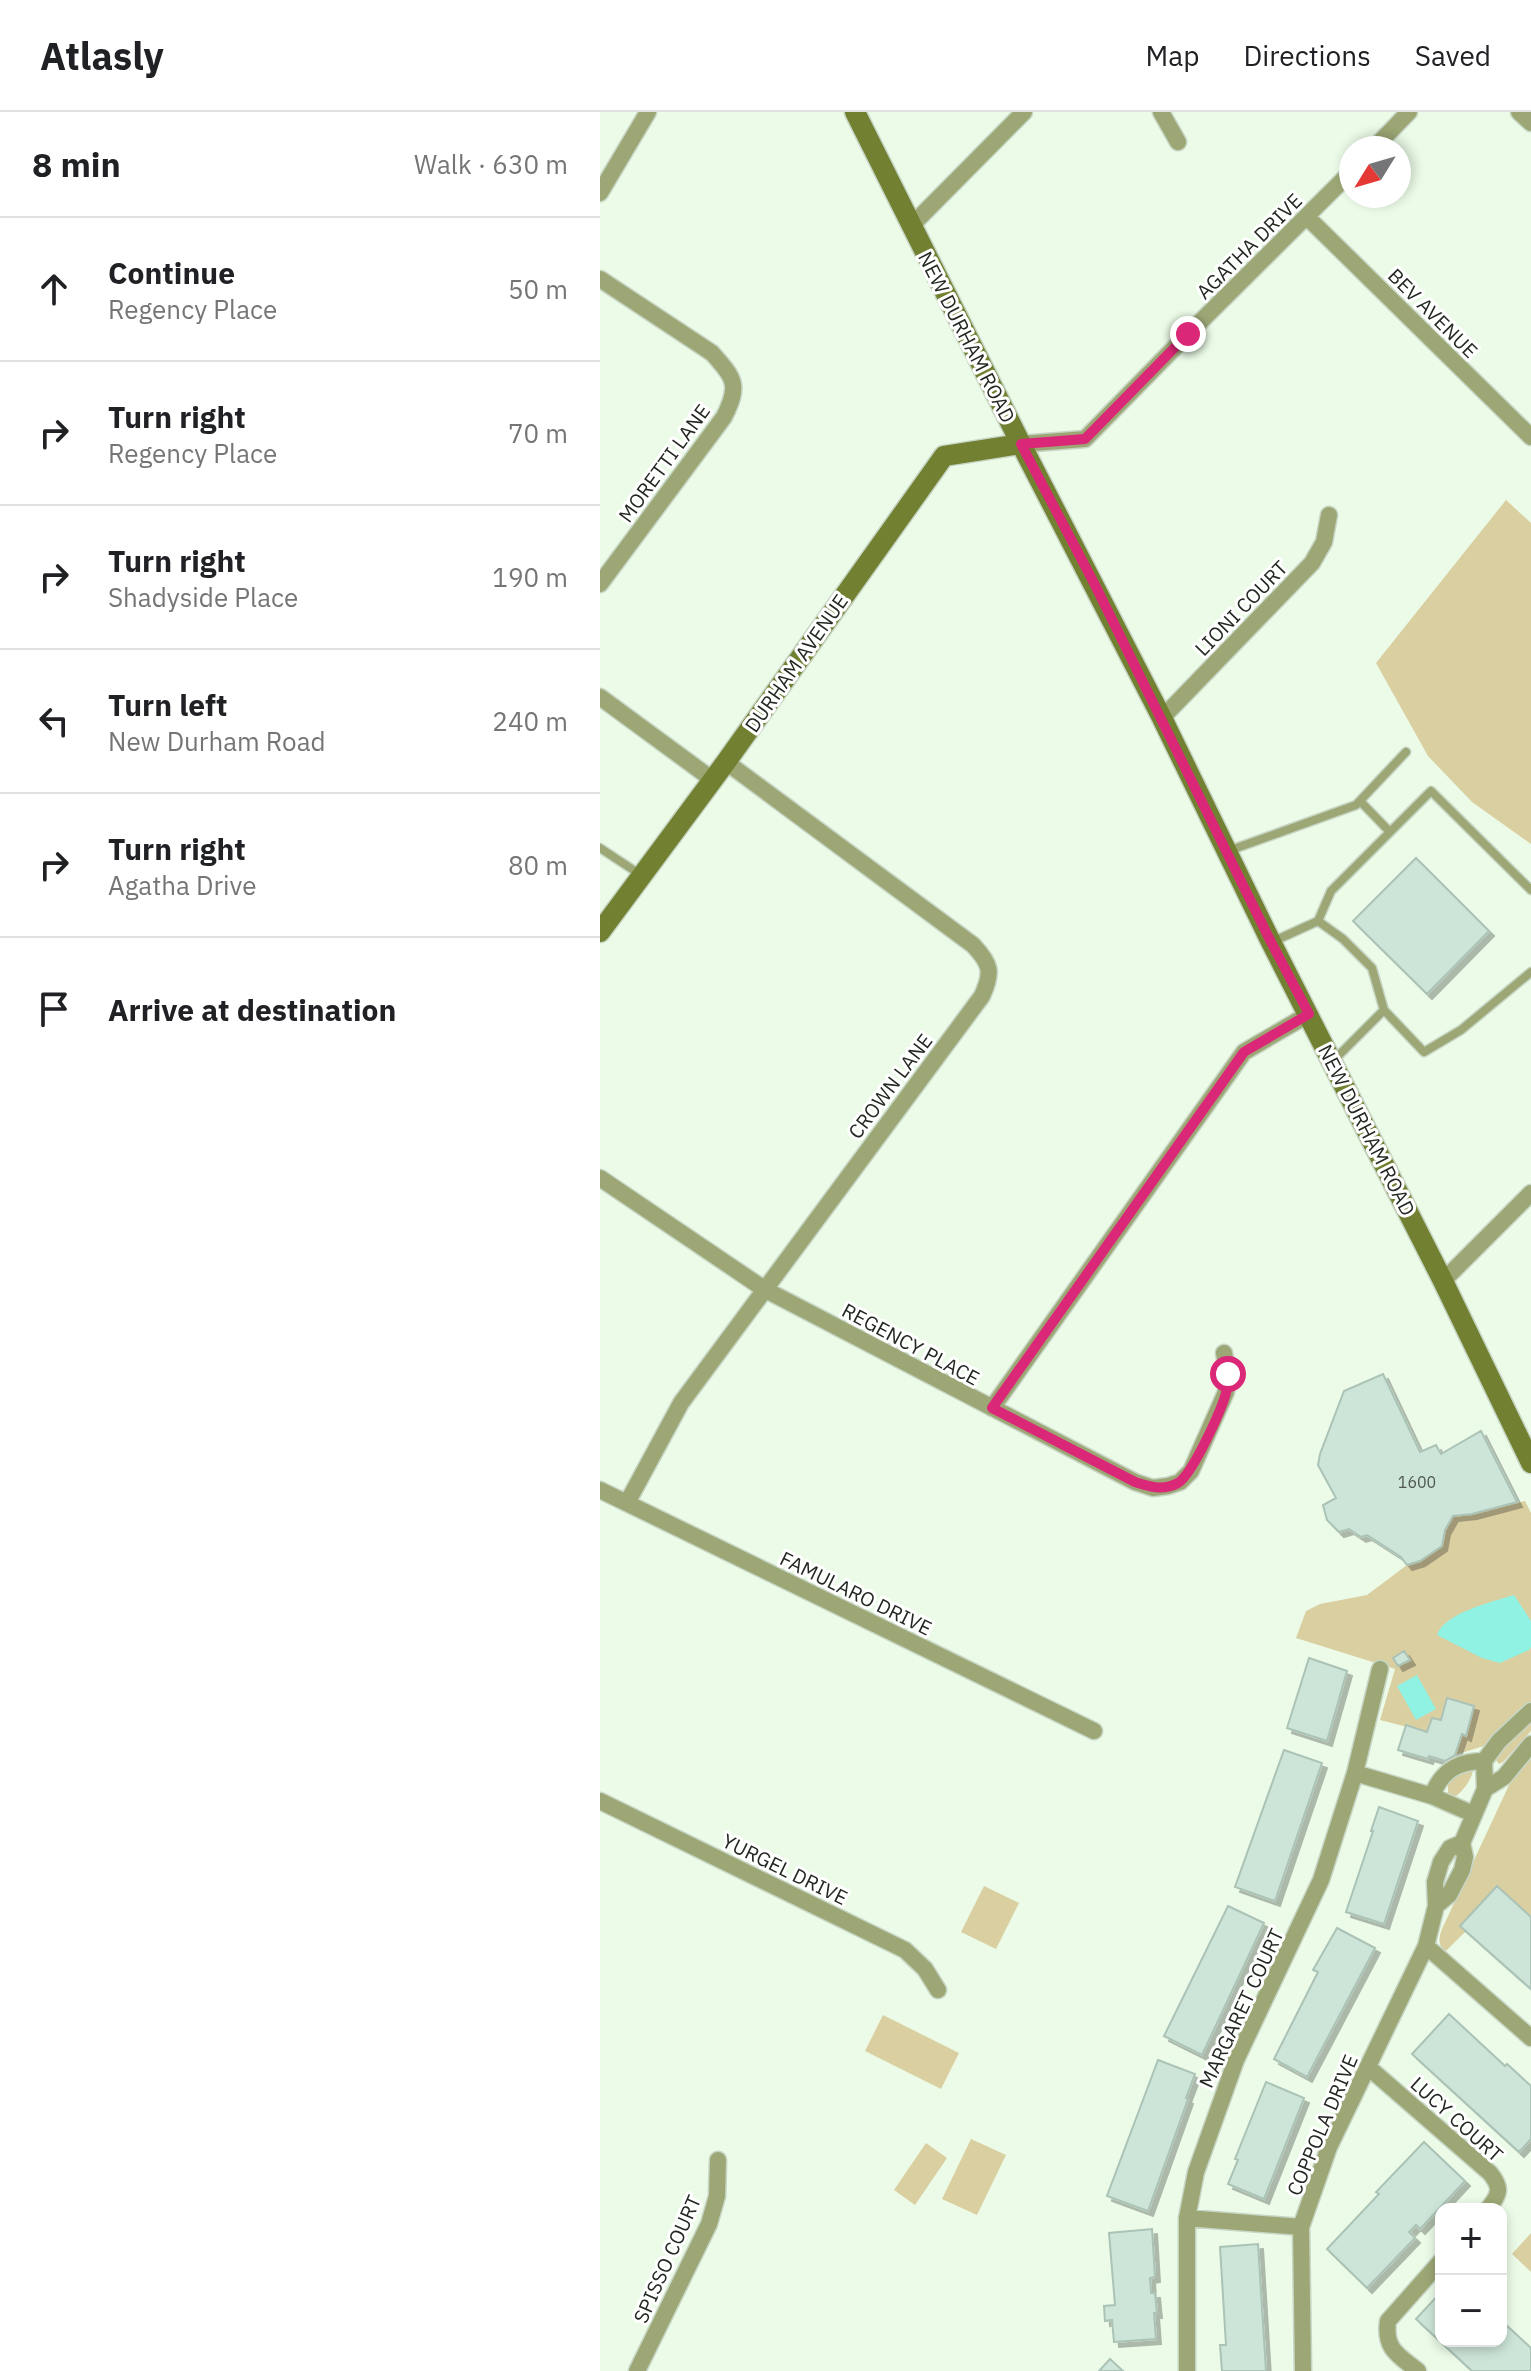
<!DOCTYPE html>
<html lang="en">
<head>
<meta charset="utf-8">
<style>
	:root { --surface:#fff; --page:#f6f6f6; --text:#202124; --muted:#757577; --line:#e0e0e0 }
	body { margin:0; font-family:"IBM Plex Sans",sans-serif; background:var(--page); color:var(--text) }
	.controls { position:absolute; right:24px; bottom:24px; display:grid; overflow:hidden; border-radius:16px; box-shadow:0 4px 12px #0003 }
	.controls button { width:72px; height:72px; display:grid; place-items:center; padding:0; border:0; border-bottom:2px solid var(--line); background:var(--surface); color:var(--text); font:40px sans-serif }
	.compass { position:absolute; left:739px; top:24px; width:72px; height:72px; border-radius:50%; background:var(--surface); box-shadow:0 4px 12px #0003; rotate:233deg }
	.stop { position:absolute; width:24px; height:24px; margin:-18px; border:6px solid #db2777; border-radius:50%; background:#fff }
	.stop.end { background:#db2777; border-color:#fff; box-shadow:0 2px 8px #0008 }
	.list { margin:0; padding:0; list-style:none }
	h2 { display:flex; justify-content:space-between; align-items:center; height:104px; margin:0; padding:0 32px; font-size:34px }
	h2 small { font-size:26px; font-weight:400; color:var(--muted) }
	.list li { display:grid; grid-template-columns:52px 1fr auto; gap:24px; align-items:center; box-sizing:border-box; height:144px; padding:0 32px; border-top:2px solid var(--line) }
	.list b { display:block; font-size:30px; white-space:nowrap }
	.list p { margin:0; font-size:26px; white-space:nowrap; color:var(--muted) }
	.list em { font-size:26px; font-style:normal; color:var(--muted) }
	.icon { flex:none; width:44px; height:44px; fill:none; stroke:currentColor; stroke-width:2; stroke-linecap:round; stroke-linejoin:round }
	.map { position:relative; flex:none; width:931px; height:2259px; overflow:hidden }
	header { display:flex; align-items:center; gap:48px; box-sizing:border-box; height:112px; padding:0 40px; background:var(--surface); border-bottom:2px solid var(--line) }
	header strong { font-size:38px }
	nav { display:flex; gap:44px; margin-inline-start:auto; font-size:28px }
	main { display:flex }
	aside { flex:1; background:var(--surface) }
	.map>svg:first-child { display:block }
	.green { fill:#dacfa1 }
	.water { fill:#90f2e3 }
	.building { fill:#cde5d8; stroke:#abc3b6; stroke-width:2; filter:url(#shadow) }
	.lines { fill:none; stroke-linecap:round; stroke-linejoin:round }
	.lane-casing { stroke:#c7d5c4; stroke-width:11 }
	.street-casing { stroke:#c7d5c4; stroke-width:19 }
	.secondary-casing { stroke:#c7d5c4; stroke-width:23 }
	.lane { stroke:#9ca775; stroke-width:8 }
	.street { stroke:#9ca775; stroke-width:16 }
	.secondary { stroke:#728031; stroke-width:20 }
	.route { stroke:#db2777; stroke-width:10 }
	.labels { text-anchor:middle; dominant-baseline:central; stroke-width:6; stroke-linejoin:round; paint-order:stroke }
	.number-label { font-size:16px; fill:#4e5850 }
	.street-label { font-size:20px; fill:#232922; stroke:#fff }
</style>
</head>
<body>
<header>
<strong>Atlasly</strong>
<nav><a>Map</a><a>Directions</a><a>Saved</a></nav>
</header>
<main>
<aside>
<h2>8 min<small>Walk · 630 m</small></h2>
<ul class="list">
<li><svg class="icon" aria-label="ahead" viewBox="0 0 24 24"><path d="M12 20V5M6 11l6-6 6 6"/></svg><div><b>Continue</b><p>Regency Place</p></div><em>50 m</em></li>
<li><svg class="icon" aria-label="right" viewBox="0 0 24 24"><path d="M7 20v-9h11M14 6l5 5-5 5"/></svg><div><b>Turn right</b><p>Regency Place</p></div><em>70 m</em></li>
<li><svg class="icon" aria-label="right" viewBox="0 0 24 24"><path d="M7 20v-9h11M14 6l5 5-5 5"/></svg><div><b>Turn right</b><p>Shadyside Place</p></div><em>190 m</em></li>
<li><svg class="icon" aria-label="left" viewBox="0 0 24 24"><path d="M17 20v-9H6M10 6l-5 5 5 5"/></svg><div><b>Turn left</b><p>New Durham Road</p></div><em>240 m</em></li>
<li><svg class="icon" aria-label="right" viewBox="0 0 24 24"><path d="M7 20v-9h11M14 6l5 5-5 5"/></svg><div><b>Turn right</b><p>Agatha Drive</p></div><em>80 m</em></li>
<li><svg class="icon" aria-label="arrive" viewBox="0 0 24 24"><path d="M6 21V4h12l-3 4 3 4H6"/></svg><div><b>Arrive at destination</b></div></li>
</ul>
</aside>
<div class="map">
<svg width="931" height="2259" viewBox="0 0 931 2259">
	<defs>
		<filter id="shadow"><feDropShadow dx="5" dy="5" stdDeviation="0" flood-color="#0004"/></filter>
	</defs>
	<rect width="100%" height="100%" fill="#ebfbe7"/>
	<!-- green -->
	<path class="green" d="M 906,388 L 931,411 L 931,732 L 872,690 L 828,644 L 776,551 Z
		M 925,1389 L 931,1401 L 931,1590 L 905,1612 L 890,1632 L 855,1643 L 862,1622 L 865,1623 L 873,1594 L 848,1586 L 841,1608 L 832,1606 L 827,1620 L 780,1608 L 795,1557 L 696,1526 L 706,1499 L 720,1492 L 767,1483 L 807,1453 L 820,1449 L 845,1418 L 853,1404 L 872,1402 Z
		M 931,1608 L 931,1619 L 903,1650 L 899,1652 L 896,1648 C 904,1632 918,1620 931,1608 Z
		M 931,1646 L 931,1804 L 897,1774 L 861,1814 L 866,1819 L 846,1839 C 837,1834 839,1825 842,1817 L 909,1673 Z
		M 873,1658 C 872,1667 863,1679 856,1684 L 848,1682 L 848,1671 C 856,1662 862,1660 873,1658 Z
		M 384,1774 L 419,1791 L 396,1837 L 361,1820 Z
		M 283,1903 L 359,1941 L 341,1977 L 265,1939 Z
		M 371,2027 L 406,2043 L 377,2103 L 342,2087 Z
		M 326,2031 L 347,2046 L 315,2093 L 294,2078 Z
		M 931,2121 L 931,2160 L 912,2142 Z"/>
	<!-- water -->
	<path class="water" d="M 914,1483 L 931,1509 L 931,1535 L 929,1538 L 900,1551 L 882,1546 L 837,1523 C 844,1501 892,1490 914,1483 Z
		M 817,1563 L 836,1597 L 816,1608 L 797,1574 Z"/>
	<!-- building -->
	<path class="building" d="M 816,746 L 889,819 L 827,882 L 753,809 Z
		M 783,1262 L 820,1340 L 836,1333 L 841,1342 L 881,1319 L 917,1390 L 872,1402 L 853,1404 L 845,1418 L 842,1434 L 820,1449 L 807,1453 L 801,1445 L 767,1423 L 761,1425 L 749,1417 L 739,1420 L 727,1408 L 723,1393 L 736,1386 L 718,1353 L 720,1342 L 744,1279 Z
		M 804,1539 L 810,1548 L 798,1554 L 793,1546 Z
		M 709,1546 L 747,1559 L 727,1629 L 687,1616 Z
		M 847,1586 L 874,1594 L 866,1624 L 862,1622 L 855,1643 L 845,1649 L 829,1644 L 828,1647 L 798,1638 L 806,1613 L 827,1620 L 832,1606 L 841,1608 Z
		M 684,1638 L 722,1651 L 675,1789 L 635,1775 Z
		M 779,1695 L 818,1709 L 784,1812 L 746,1800 L 773,1719 L 771,1719 Z
		M 897,1774 L 931,1805 L 931,1877 L 860,1814 Z
		M 628,1794 L 664,1811 L 602,1943 L 564,1924 Z
		M 737,1816 L 775,1836 L 707,1965 L 674,1947 L 718,1860 L 713,1858 Z
		M 849,1902 L 905,1954 L 907,1952 L 931,1974 L 931,2027 L 919,2040 L 812,1942 Z
		M 558,1948 L 595,1962 L 586,1986 L 588,1987 L 548,2099 L 507,2084 Z
		M 666,1970 L 704,1986 L 664,2087 L 628,2072 L 638,2048 L 635,2047 Z
		M 824,2030 L 865,2069 L 820,2117 L 816,2113 L 809,2120 L 815,2126 L 767,2176 L 727,2137 L 779,2082 L 776,2080 Z
		M 552,2117 L 555,2165 L 550,2166 L 551,2181 L 555,2181 L 557,2201 L 554,2201 L 556,2227 L 514,2230 L 512,2208 L 505,2209 L 504,2194 L 515,2193 L 509,2121 Z
		M 658,2132 L 666,2259 L 622,2259 L 620,2233 L 626,2233 L 620,2135 Z
		M 841,2180 L 841,2229 L 901,2229 L 901,2211 L 904,2211 L 931,2236 L 931,2259 L 872,2259 L 816,2207 Z
		M 510,2247 L 523,2259 L 499,2259 Z"/>
	<g class="lines">
		<defs>
			<path id="lane" d="M 760,689 L 790,720
				M 0,736 L 41,763
				M 628,739 L 756,693 L 806,640
				M 718,809 L 743,827 L 772,856 L 784,898 L 824,940 L 861,918 L 931,860
				M 672,830 L 718,809 L 731,779 L 831,679 L 931,778
				M 733,949 L 784,898"/>
			<path id="street" d="M 561,0 L 578,30
				M 919,0 L 931,11
				M 774,36 L 809,0
				M 0,81 L 48,0
				M 707,105 L 931,325
				M 311,114 L 424,0
				M 0,167 L 112,241 C 135,267 140,273 124,305 L 0,472
				M 421,332 L 485,327 L 588,222 L 751,60
				M 0,585 L 113,668
				M 562,606 L 712,451 L 724,430 L 729,403
				M 0,1066 L 164,1177 L 535,1370 L 553,1376 L 568,1374 L 580,1370 L 591,1359 L 626,1280 L 628,1262 L 624,1241
				M 843,1169 L 931,1081
				M 392,1296 L 644,940 L 709,902
				M 0,1378 L 494,1619
				M 27,1391 L 81,1291 L 382,884 C 393,860 391,852 373,833 L 126,650
				M 755,1661 L 832,1684 L 873,1702
				M 885,1677 L 904,1665 L 931,1632
				M 832,1684 C 841,1659 858,1649 884,1649
				M 0,1689 L 305,1838 L 325,1857 L 338,1878
				M 836,1794 L 849,1783 L 862,1758 L 865,1745 L 862,1731 L 885,1677 L 884,1649 L 899,1629 L 931,1599
				M 826,1834 L 931,1926
				M 768,1955 L 890,2061 C 902,2076 900,2082 888,2097
				M 587,2106 L 701,2115
				M 37,2259 L 109,2112 L 117,2084 L 118,2048
				M 587,2259 L 587,2106 L 596,2060 L 636,1948 L 721,1768 L 755,1661 L 780,1557
				M 703,2259 L 701,2115 L 729,2035 L 826,1834 L 836,1794 L 835,1770 L 841,1750 L 850,1736 L 862,1731
				M 818,2259 C 798,2243 784,2237 788,2209 L 841,2149"/>
			<path id="secondary" d="M 255,0 L 421,332 L 562,606 L 671,830 L 843,1169 L 931,1351
				M 0,820 L 126,650 L 344,344 L 421,332"/>
		</defs>
		<!-- lane casing -->
		<use href="#lane" class="lane-casing"/>
		<!-- street casing -->
		<use href="#street" class="street-casing"/>
		<!-- secondary casing -->
		<use href="#secondary" class="secondary-casing"/>
		<!-- lane -->
		<use href="#lane" class="lane"/>
		<!-- street -->
		<use href="#street" class="street"/>
		<!-- secondary -->
		<use href="#secondary" class="secondary"/>
	</g>
	<g class="lines">
		<!-- route -->
		<path class="route" d="M 588,222 L 485,327 L 421,332 L 495,473 L 671,830 L 709,902 L 644,940 L 392,1296 L 535,1370 C 550,1375 563,1379 578,1371 C 592,1363 621,1299 626,1281 C 628,1275 627,1268 628,1262"/>
	</g>
	<g class="labels">
		<!-- number labels -->
		<g class="number-label">
			<text x="817" y="1370">1600</text>
		</g>
		<!-- street labels -->
		<g class="street-label">
			<text transform="translate(649 134) rotate(-45)">AGATHA DRIVE</text>
			<text transform="translate(833 201) rotate(45)">BEV AVENUE</text>
			<text transform="translate(367 225) rotate(63)">NEW DURHAM ROAD</text>
			<text transform="translate(64 351) rotate(-54)">MORETTI LANE</text>
			<text transform="translate(641 496) rotate(-46)">LIONI COURT</text>
			<text transform="translate(196 551) rotate(-55)">DURHAM AVENUE</text>
			<text transform="translate(290 974) rotate(-53)">CROWN LANE</text>
			<text transform="translate(767 1018) rotate(63)">NEW DURHAM ROAD</text>
			<text transform="translate(311 1232) rotate(28)">REGENCY PLACE</text>
			<text transform="translate(256 1481) rotate(26)">FAMULARO DRIVE</text>
			<text transform="translate(185 1757) rotate(26)">YURGEL DRIVE</text>
			<text transform="translate(641 1896) rotate(-65)">MARGARET COURT</text>
			<text transform="translate(857 2007) rotate(42)">LUCY COURT</text>
			<text transform="translate(722 2013) rotate(-67)">COPPOLA DRIVE</text>
			<text transform="translate(67 2147) rotate(-66)">SPISSO COURT</text>
		</g>
	</g>
</svg>
<div class="controls">
<button>+</button>
<button>−</button>
</div>
<svg class="compass" viewBox="-18 -18 36 36"><path d="M0-13l5 13h-10z" fill="#e53935"/><path d="M0 13l5-13h-10z" fill="#757577"/></svg>
<div class="stop" style="left:628px;top:1262px"></div>
<div class="stop end" style="left:588px;top:222px"></div>
</div>
</main>
</body>
</html>
